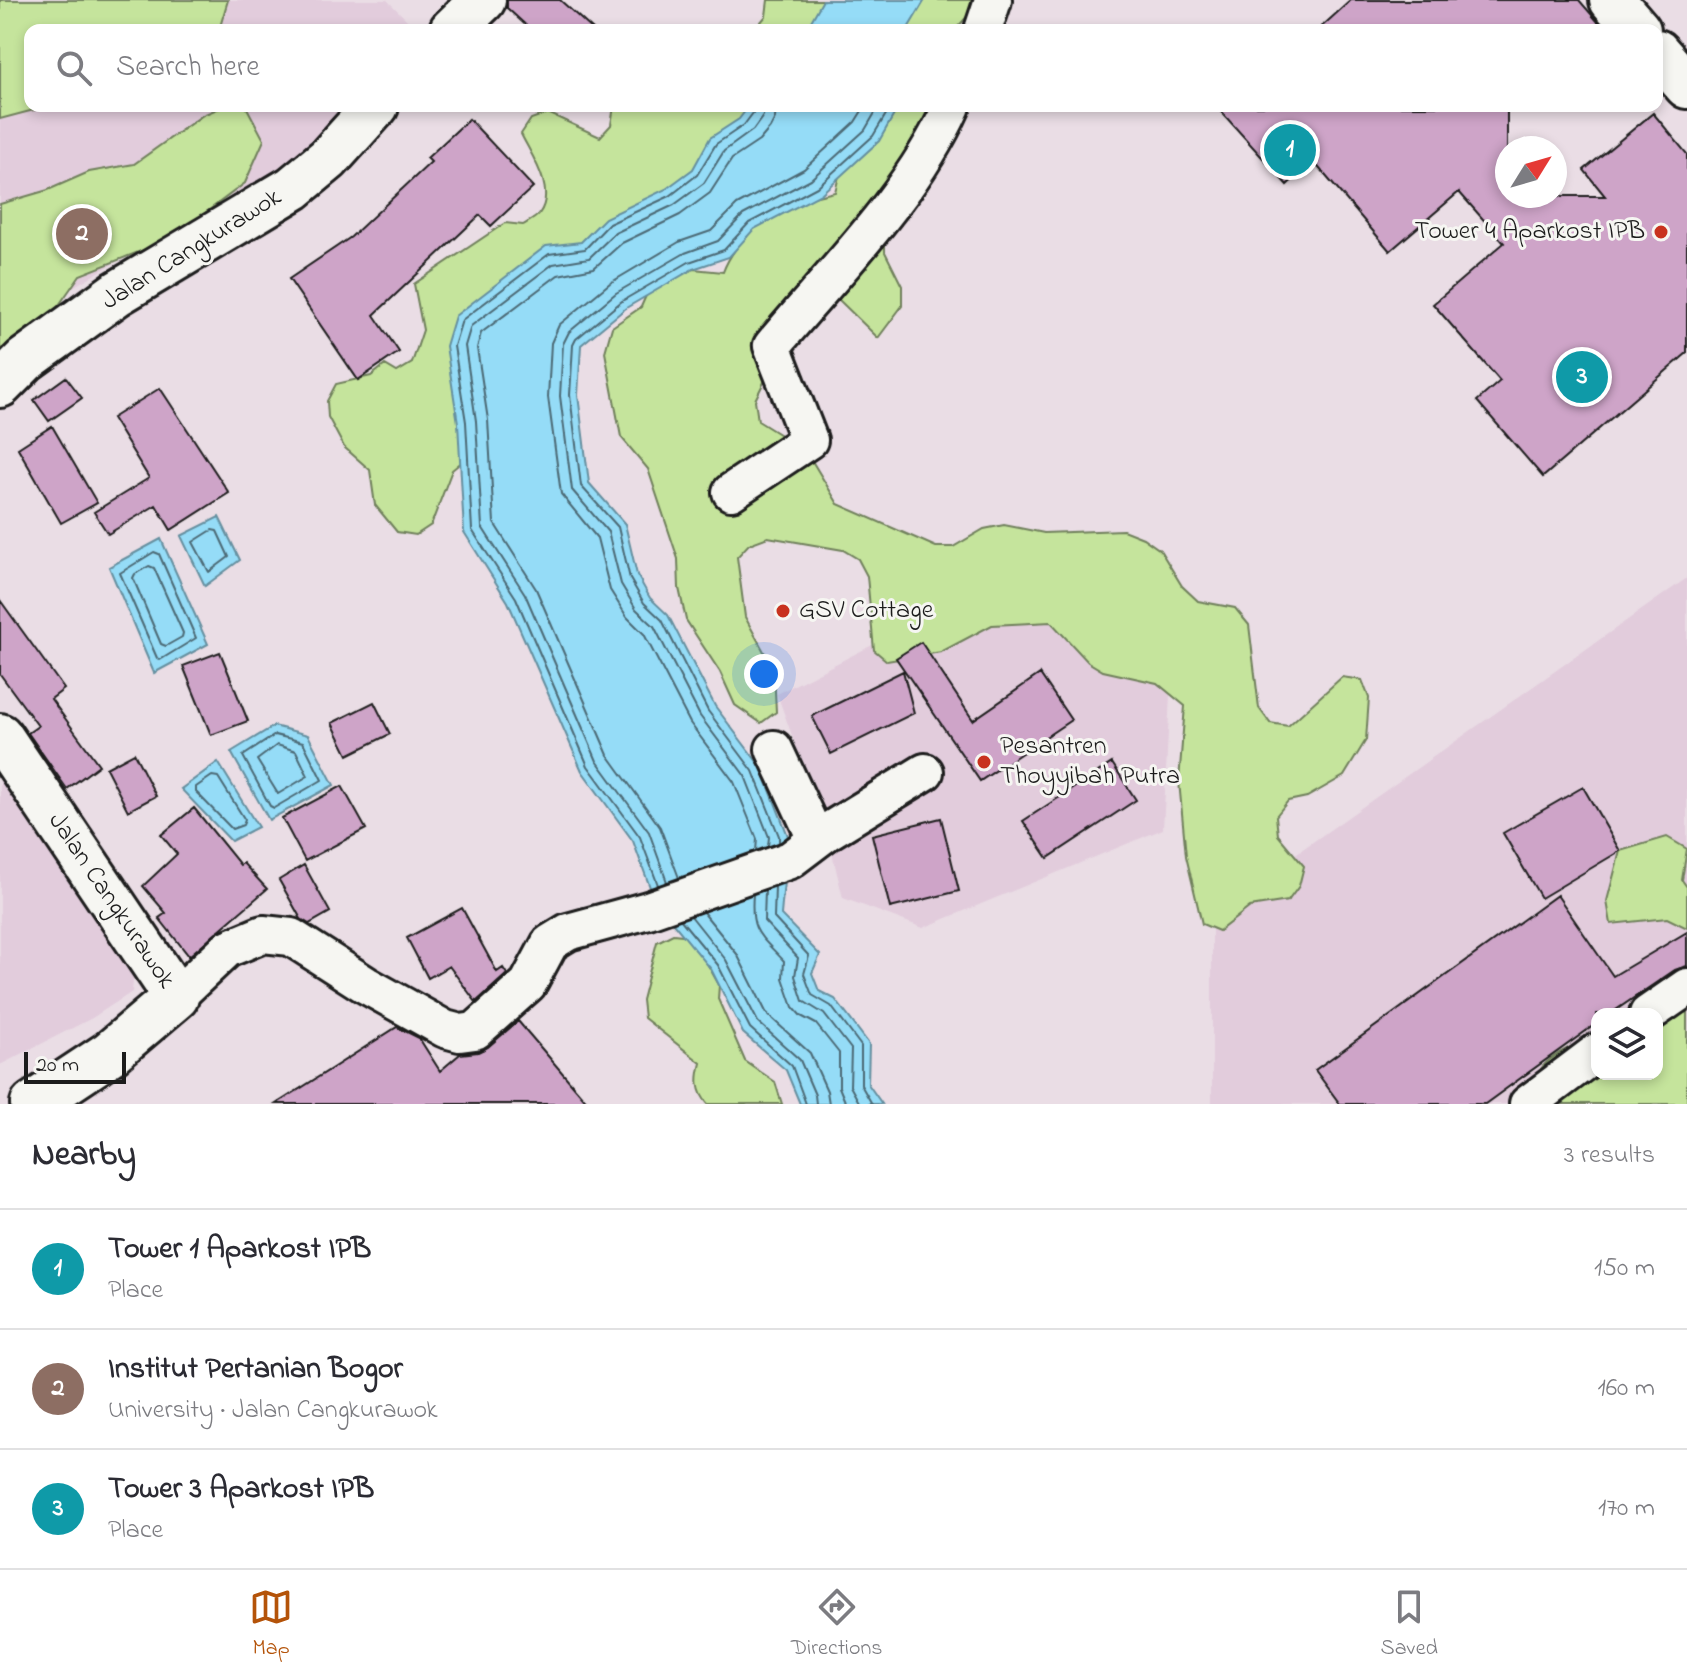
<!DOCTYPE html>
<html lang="en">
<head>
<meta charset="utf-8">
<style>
	:root { --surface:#fff; --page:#f7f7f7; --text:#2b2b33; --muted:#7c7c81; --line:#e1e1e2; --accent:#b45309 }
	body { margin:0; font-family:"Indie Flower",sans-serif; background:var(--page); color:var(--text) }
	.controls { position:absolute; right:24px; bottom:24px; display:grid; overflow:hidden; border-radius:16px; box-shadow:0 4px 12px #0003 }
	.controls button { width:72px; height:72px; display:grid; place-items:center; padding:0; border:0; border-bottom:2px solid var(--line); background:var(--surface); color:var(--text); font:40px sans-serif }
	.compass { position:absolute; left:1495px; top:136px; width:72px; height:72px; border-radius:50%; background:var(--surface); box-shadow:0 4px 12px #0003; rotate:53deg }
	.scale { position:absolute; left:24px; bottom:20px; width:102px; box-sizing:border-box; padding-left:8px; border:4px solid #1c1c1c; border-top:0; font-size:22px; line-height:28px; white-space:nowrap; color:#1c1c1c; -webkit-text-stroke:6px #f6f6f2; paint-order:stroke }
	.you { position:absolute; left:764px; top:674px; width:28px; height:28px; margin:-20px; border:6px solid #fff; border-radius:50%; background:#1a73e8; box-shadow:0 0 0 12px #1a73e833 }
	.badge { display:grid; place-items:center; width:52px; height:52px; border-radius:50%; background:var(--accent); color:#fff; font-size:26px; font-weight:700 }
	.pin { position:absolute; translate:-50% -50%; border:4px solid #fff; box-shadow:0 2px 8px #0006 }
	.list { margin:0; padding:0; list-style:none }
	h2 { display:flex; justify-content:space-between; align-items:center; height:104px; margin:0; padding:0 32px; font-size:34px }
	h2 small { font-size:26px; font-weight:400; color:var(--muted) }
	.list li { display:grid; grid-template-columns:52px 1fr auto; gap:24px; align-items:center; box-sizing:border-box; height:120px; padding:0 32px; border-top:2px solid var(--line) }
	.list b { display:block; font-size:30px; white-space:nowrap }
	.list p { margin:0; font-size:26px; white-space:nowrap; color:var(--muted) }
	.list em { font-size:26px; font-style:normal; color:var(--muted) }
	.icon { flex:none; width:44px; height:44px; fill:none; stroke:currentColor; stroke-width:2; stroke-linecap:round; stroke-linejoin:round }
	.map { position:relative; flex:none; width:1687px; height:1104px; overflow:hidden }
	.search { position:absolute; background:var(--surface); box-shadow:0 4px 12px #0003; left:24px; right:24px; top:24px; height:88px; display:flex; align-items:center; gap:20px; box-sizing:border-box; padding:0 28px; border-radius:16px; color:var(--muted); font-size:30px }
	.sheet { height:464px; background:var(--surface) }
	nav { display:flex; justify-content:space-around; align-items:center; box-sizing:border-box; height:112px; border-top:2px solid var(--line); background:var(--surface); font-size:22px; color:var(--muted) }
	nav a { display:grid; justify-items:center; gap:4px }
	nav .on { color:var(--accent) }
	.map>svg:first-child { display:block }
	.built { fill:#e2ccdc; fill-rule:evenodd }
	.green { fill:#c5e49c; stroke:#70805c; stroke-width:2 }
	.water { fill:#95dcf7; stroke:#658f9f; stroke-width:2 }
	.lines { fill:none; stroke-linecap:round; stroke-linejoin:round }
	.shore { stroke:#4c6974; stroke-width:2 }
	.building { fill:#cea4c8; stroke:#1c1c1c; stroke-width:2 }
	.minor-casing { stroke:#1c1c1c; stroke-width:42 }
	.tertiary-casing { stroke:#1c1c1c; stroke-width:50 }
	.minor { stroke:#f6f6f2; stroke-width:36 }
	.tertiary { stroke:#f6f6f2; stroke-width:44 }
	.poi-dot { fill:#c8321e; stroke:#f6f6f2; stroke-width:3 }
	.labels { text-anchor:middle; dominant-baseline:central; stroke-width:6; stroke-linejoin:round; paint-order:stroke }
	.poi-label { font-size:26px; fill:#1c1c1c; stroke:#f6f6f2; text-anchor:start }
	.street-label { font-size:26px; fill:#1c1c1c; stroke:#f6f6f2 }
</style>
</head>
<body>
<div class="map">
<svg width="1687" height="1104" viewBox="0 0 1687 1104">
	<rect width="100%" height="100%" fill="#eadde5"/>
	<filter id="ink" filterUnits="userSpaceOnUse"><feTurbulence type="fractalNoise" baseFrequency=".0125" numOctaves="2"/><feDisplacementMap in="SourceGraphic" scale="16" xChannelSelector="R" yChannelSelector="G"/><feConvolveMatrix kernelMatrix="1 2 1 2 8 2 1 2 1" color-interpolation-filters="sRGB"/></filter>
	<g filter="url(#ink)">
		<!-- built -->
		<path class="built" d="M 0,0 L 387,0 L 417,30 L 30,30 L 30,106 L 353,106 L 317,146 L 14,321 L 0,343 Z
			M 1687,578 L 1687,1104 L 1212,1104 L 1212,913 ZM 1597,1014 L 1657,1014 L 1657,1074 L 1597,1074 Z
			M 1114,611 L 1170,695 L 1163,829 L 923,928 L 843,898 L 827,832 L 777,694 L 925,618 Z
			M 0,758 L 136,947 L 132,992 L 92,1018 L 0,1065 Z"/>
		<!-- green -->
		<path class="green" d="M 0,0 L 228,0 L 219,30 L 30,30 L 30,106 L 49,106 L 0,119 Z
			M 768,0 L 831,0 L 808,30 L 754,30 L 766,16 Z
			M 911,0 L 982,0 L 955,30 L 907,30 Z
			M 224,106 L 246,106 L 264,140 L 245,183 L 169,240 L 80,275 L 52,315 L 14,344 L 0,349 L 0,204 L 48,190 L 89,172 L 134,164 L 203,115 Z
			M 614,106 L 768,106 L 481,446 L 452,470 L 431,525 L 416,535 L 397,532 L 375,505 L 370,470 L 344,447 L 328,417 L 327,401 L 336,384 L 371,376 L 385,365 L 397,372 L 412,363 L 423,330 L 414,284 L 505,223 L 523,225 C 528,222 536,218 539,214 C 557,190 531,155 521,134 L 531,119 L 548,113 L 600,137 L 611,125 Z
			M 873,106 L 953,106 L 885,230 L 885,252 L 902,286 L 902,306 L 878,338 L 837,298 L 821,307 L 765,380 L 755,400 L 758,421 L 806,451 L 838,504 L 936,547 L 953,547 L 984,529 L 1004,525 L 1044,533 L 1123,530 L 1143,538 L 1160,550 L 1182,586 L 1198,601 L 1235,608 L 1249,625 L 1259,708 L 1270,723 L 1288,726 L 1342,677 L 1362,680 L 1369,698 L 1366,740 L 1344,776 L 1307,797 L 1288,801 L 1276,816 L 1278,835 L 1304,866 L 1299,886 L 1288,901 L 1250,907 L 1219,931 L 1202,924 L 1186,856 L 1179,781 L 1185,706 L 1157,683 L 1103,671 L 1088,662 L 1051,622 L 992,625 L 941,652 L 887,661 L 874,650 L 867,576 L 858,559 L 843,550 L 768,537 L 749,544 L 737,557 L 745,617 L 774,670 L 776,712 L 761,723 L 735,705 L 720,672 L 686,620 L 679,588 L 678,559 L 648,469 L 621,437 L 605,352 L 612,327 L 641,307 L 648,291 L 693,269 L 723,272 C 732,247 754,229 770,207 L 835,192 L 844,156 Z
			M 1667,837 L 1687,849 L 1682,880 L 1687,887 L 1687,928 L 1667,918 L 1611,924 L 1607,901 L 1620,851 Z
			M 673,934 L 692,936 L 719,985 L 718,999 L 745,1061 L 775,1082 L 782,1104 L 708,1104 C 696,1091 697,1078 701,1063 L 644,1018 L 642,1000 L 657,942 Z
			M 1687,1012 L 1687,1104 L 1533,1104 C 1533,1060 1553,1057 1588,1038 L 1597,1074 L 1657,1074 L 1657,1018 Z"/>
		<!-- water -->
		<path class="water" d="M 823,0 L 925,0 L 907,30 L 806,30 Z
			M 749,106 L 899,106 L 879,141 L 821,194 L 754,229 L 729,257 L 693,269 L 626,308 L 581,345 L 578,395 L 589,483 L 625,524 L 637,575 L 650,598 L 668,615 L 715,706 L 761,767 L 788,836 L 781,915 L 820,955 L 812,973 L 819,991 L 835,999 L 869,1044 L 868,1084 L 882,1104 L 800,1104 L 786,1070 L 743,1033 L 711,969 L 655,901 L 633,841 L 582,771 L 508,602 L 464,532 L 458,423 L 446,346 L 455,316 L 546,246 L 581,242 L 605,218 L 666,189 L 693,169 L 710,138 L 739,119 Z
			M 219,517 L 240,560 L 205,586 L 181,536 Z
			M 161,539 L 208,644 L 154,673 L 109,567 Z
			M 274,726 L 308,735 L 334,785 L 269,820 L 231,752 Z
			M 218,762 L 258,827 L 231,841 L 181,789 Z"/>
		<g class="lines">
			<!-- shore -->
			<path class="shore" d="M 212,530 L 217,531 L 229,557 L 209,572 L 193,542 Z
				M 154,552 L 159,554 L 196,638 L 160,660 L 157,658 L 120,573 Z
				M 149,566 L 154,568 L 183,633 L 182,637 L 166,646 L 161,644 L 133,578 L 135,574 Z
				M 275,735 L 303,742 L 322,780 L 274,808 L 270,806 L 243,756 Z
				M 277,745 L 296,751 L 308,776 L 278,794 L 257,760 Z
				M 212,776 L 218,777 L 245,820 L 243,825 L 232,829 L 196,792 L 196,787 Z
				M 779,843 L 779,836 L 753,771 L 708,711 L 662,620 L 644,603 L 630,579 L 618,527 L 581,486 L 570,395 L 573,345 L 576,339 L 622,301 L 689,262 L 724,250 L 749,223 L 817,187 L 873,136 L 891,106
				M 768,846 L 769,837 L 745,776 L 700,716 L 654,626 L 636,609 L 621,584 L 608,532 L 572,490 L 560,396 L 563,344 L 569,332 L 616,293 L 685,253 L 718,241 L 743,215 L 811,179 L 865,130 L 879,106
				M 756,851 L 757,839 L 734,782 L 690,723 L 644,634 L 627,617 L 610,590 L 597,538 L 561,494 L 548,397 L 551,343 L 559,325 L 610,283 L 679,242 L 711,231 L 737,205 L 804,169 L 855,122 L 865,106
				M 679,878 L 660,827 L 608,755 L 536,589 L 494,523 L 488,420 L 477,348 L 481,333 L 558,275 L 594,268 L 622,243 L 680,215 L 710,193 L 732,159 L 759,141 L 770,128 L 775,118 L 776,106
				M 667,882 L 649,832 L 597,761 L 525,594 L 482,527 L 476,421 L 465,346 L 471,326 L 553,264 L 589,258 L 615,233 L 674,205 L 704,183 L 724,151 L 753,130 L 763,116 L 764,106
				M 658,885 L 640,837 L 588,766 L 516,598 L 472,530 L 466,422 L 454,346 L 462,320 L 549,254 L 585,249 L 609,224 L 670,196 L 697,175 L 716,144 L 744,125 L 753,113 L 754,106
				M 775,886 L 774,918 L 809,956 L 804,974 L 812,995 L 831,1006 L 861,1046 L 861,1085 L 872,1104
				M 765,890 L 764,921 L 798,958 L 795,976 L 803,1001 L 824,1014 L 851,1049 L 850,1086 L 860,1104
				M 753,894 C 750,933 759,934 784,961 L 783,978 L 793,1007 L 801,1016 L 816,1024 L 839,1053 L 839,1087 L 846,1104
				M 703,912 L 737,954 L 767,1014 L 810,1053 L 827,1091 L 829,1104
				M 691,916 L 726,960 L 758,1022 L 800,1060 L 815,1095 L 816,1104
				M 681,920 L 718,965 L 750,1028 L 792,1066 L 806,1104"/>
		</g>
		<!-- building -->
		<path class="building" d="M 507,0 L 560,0 L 593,30 L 531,30 L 507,8 Z
			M 1351,0 L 1579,0 L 1605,30 L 1318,30 Z
			M 1216,106 L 1507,106 L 1507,196 L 1605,196 L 1584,170 L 1653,113 L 1687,154 L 1687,353 L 1543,477 L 1477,401 L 1500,381 L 1433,304 L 1504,243 L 1459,192 L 1390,251 L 1313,161 L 1287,185 Z
			M 469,119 L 533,187 L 491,226 L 480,215 L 374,315 L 399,352 L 358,380 L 289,279 L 351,237 L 431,162 L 427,158 Z
			M 66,377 L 82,398 L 49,421 L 34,400 Z
			M 160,388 L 229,493 L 171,530 L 156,505 L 108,534 L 94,512 L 149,478 L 112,418 Z
			M 52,426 L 97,503 L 61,523 L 18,448 Z
			M 0,600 L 64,689 L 51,699 L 99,765 L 67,789 L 28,733 L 38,726 L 0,674 Z
			M 921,642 L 973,720 L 1040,674 L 1071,720 L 980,781 L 896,658 Z
			M 220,652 L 248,721 L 211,735 L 183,666 Z
			M 903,671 L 914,713 L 831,754 L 812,716 Z
			M 374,702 L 390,734 L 348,755 L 332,723 Z
			M 134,753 L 156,796 L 128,811 L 106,768 Z
			M 1112,763 L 1136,800 L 1048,858 L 1023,821 Z
			M 342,786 L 366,829 L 305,861 L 282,818 Z
			M 1583,787 L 1620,851 L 1541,898 L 1503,833 Z
			M 194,808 L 240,865 L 243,863 L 267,889 L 189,956 L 159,918 L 166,913 L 143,886 L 177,854 L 161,835 Z
			M 941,818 L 959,891 L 890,908 L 872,835 Z
			M 304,865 L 330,912 L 309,924 L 301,919 L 279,880 Z
			M 1557,895 L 1613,976 L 1687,932 L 1687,966 L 1675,970 L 1610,1014 L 1597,1014 L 1597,1023 L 1485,1104 L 1340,1104 L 1315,1070 Z
			M 462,908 L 497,972 L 503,968 L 507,974 L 476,1002 L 449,966 L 428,978 L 407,938 Z
			M 518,1021 L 589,1104 L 276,1104 L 397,1027 L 419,1038 L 440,1071 L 460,1054 L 478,1052 L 488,1047 Z"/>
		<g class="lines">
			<defs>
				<path id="minor" d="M 983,30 L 993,0
					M 731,492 L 809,440 L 772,346 C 834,272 912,195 952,106
					M 774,749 L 816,839
					M 176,997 L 227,949 L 263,934 L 291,937 L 366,985 L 445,1029 L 460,1033 L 475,1031 L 528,984 L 550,943 L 568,932 L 648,910 L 790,860 L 827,832 L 925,772
					M 1648,1014 L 1687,987
					M 1528,1104 L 1597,1052"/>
				<path id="tertiary" d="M 1612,0 L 1638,30
					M 452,30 L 483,0
					M 1657,52 L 1687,86
					M 0,385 L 25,360 L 116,294 L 293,188 L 328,159 L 376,106
					M 0,736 L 176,997 L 110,1053 L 33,1104"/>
			</defs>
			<!-- minor casing -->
			<use href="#minor" class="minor-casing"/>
			<!-- tertiary casing -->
			<use href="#tertiary" class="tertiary-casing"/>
			<!-- minor -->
			<use href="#minor" class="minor"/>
			<!-- tertiary -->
			<use href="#tertiary" class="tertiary"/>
		</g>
	</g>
	<!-- markers -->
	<g class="poi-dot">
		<circle cx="1661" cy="232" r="8"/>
		<circle cx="783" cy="611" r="8"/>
		<circle cx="984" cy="762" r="8"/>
	</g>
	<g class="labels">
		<!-- poi labels -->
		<g class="poi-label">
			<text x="1645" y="232" text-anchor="end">Tower 4 Aparkost IPB</text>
			<text x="799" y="611">GSV Cottage</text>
			<text x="1000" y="747">Pesantren<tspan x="1000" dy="30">Thoyyibah Putra</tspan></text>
		</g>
		<!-- street labels -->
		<g class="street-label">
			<text transform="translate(192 250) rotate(-32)">Jalan Cangkurawok</text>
			<text transform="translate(111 901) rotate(56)">Jalan Cangkurawok</text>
		</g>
	</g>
</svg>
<div class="controls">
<button><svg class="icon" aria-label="layers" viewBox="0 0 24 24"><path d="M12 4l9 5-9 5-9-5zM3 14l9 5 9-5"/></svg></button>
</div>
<svg class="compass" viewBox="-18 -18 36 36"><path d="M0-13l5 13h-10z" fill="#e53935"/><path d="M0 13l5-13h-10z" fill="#7c7c81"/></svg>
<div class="scale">20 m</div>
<div class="you"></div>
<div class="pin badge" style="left:1290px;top:150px;background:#0f9aa8">1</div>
<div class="pin badge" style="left:82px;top:234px;background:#8d6e63">2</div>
<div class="pin badge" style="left:1582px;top:377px;background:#0f9aa8">3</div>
<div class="search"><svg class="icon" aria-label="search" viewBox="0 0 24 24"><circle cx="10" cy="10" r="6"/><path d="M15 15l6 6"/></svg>Search here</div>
</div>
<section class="sheet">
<h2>Nearby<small>3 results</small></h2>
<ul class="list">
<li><span class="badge" style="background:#0f9aa8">1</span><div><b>Tower 1 Aparkost IPB</b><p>Place</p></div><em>150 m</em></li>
<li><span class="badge" style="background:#8d6e63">2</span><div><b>Institut Pertanian Bogor</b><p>University · Jalan Cangkurawok</p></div><em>160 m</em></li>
<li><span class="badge" style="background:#0f9aa8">3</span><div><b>Tower 3 Aparkost IPB</b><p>Place</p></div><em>170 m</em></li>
</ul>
</section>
<nav>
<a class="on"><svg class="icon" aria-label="map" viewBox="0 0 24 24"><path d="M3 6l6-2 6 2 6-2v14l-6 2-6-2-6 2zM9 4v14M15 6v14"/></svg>Map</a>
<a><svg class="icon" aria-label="directions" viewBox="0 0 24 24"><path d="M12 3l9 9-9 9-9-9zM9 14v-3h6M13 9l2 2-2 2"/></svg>Directions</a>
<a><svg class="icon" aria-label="saved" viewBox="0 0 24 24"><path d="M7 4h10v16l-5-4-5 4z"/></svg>Saved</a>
</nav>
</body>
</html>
